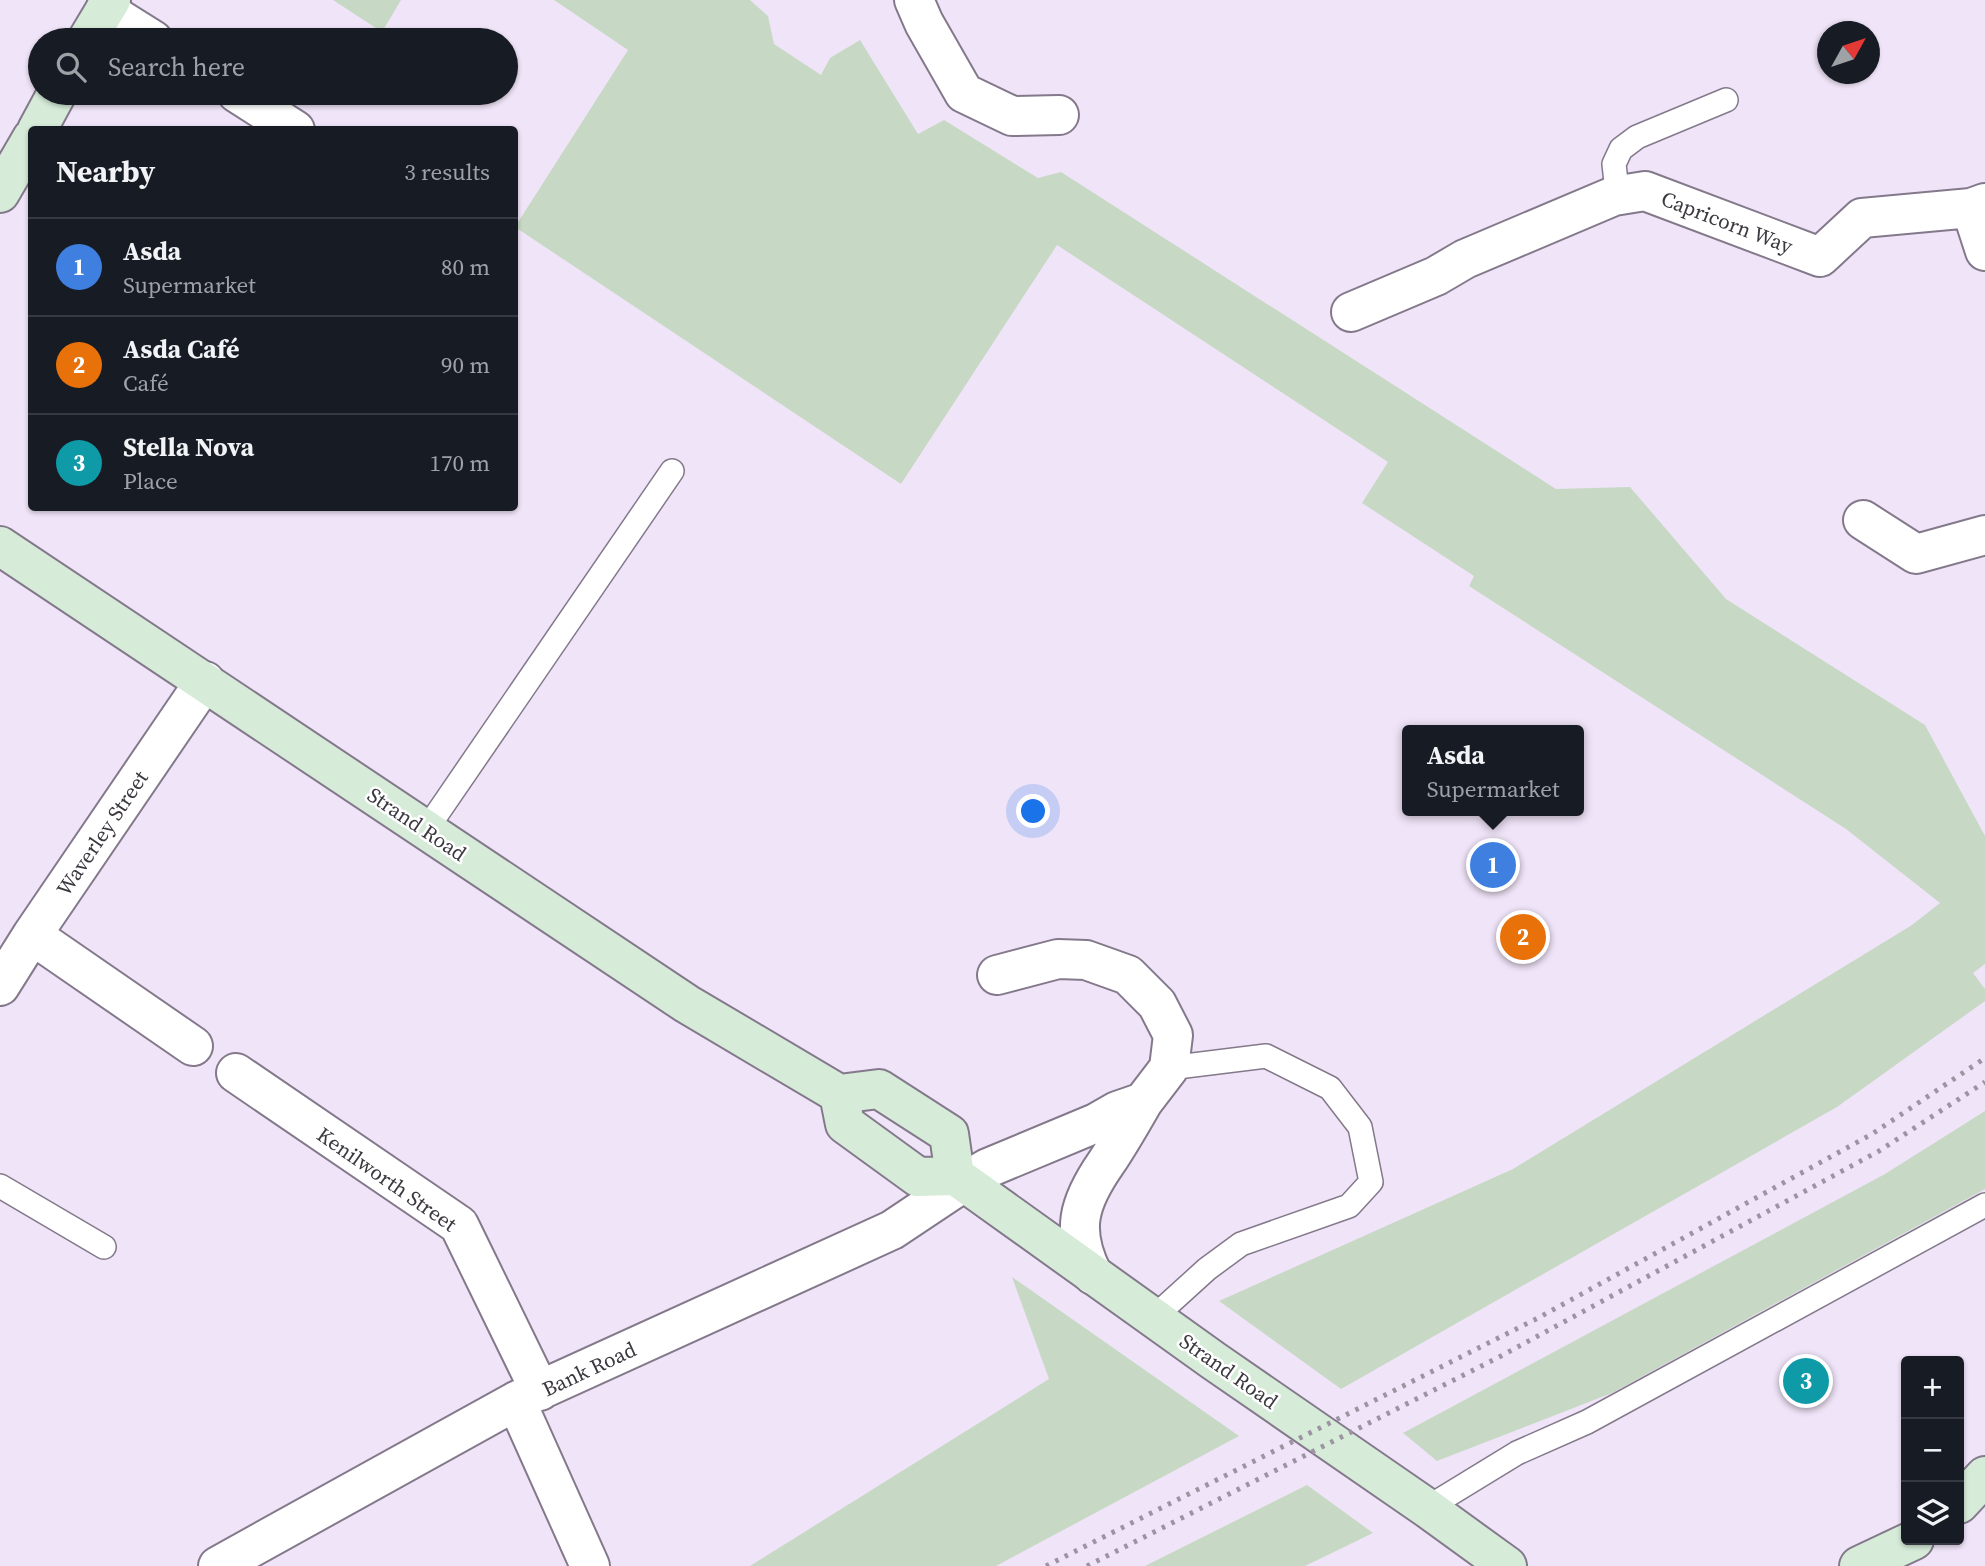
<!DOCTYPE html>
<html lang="en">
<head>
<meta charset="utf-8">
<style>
	:root { --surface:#171b24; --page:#242831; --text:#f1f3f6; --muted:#9ea1a6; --line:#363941; --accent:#a07525 }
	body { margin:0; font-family:"Source Serif 4",serif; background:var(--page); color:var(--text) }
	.controls { position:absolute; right:21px; bottom:21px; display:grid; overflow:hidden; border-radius:7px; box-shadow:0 2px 5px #0004 }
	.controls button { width:63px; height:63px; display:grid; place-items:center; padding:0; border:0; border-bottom:2px solid var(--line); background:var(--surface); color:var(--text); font:35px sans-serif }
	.compass { position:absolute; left:1817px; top:21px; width:63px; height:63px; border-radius:50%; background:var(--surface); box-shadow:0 2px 5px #0004; rotate:50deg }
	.you { position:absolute; left:1034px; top:812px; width:24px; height:24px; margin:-18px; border:5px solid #fff; border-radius:50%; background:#1a73e8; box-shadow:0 0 0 10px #1a73e833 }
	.badge { display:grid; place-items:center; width:46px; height:46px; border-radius:50%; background:var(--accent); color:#fff; font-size:23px; font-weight:700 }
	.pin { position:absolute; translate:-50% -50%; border:4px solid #fff; box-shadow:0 2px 7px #0006 }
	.popup { position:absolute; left:1402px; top:725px; width:182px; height:91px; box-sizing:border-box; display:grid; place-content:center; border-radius:7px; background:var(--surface); filter:drop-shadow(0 2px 5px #0005); font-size:23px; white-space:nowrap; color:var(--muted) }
	.popup b { font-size:26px; color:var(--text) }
	.popup::after { content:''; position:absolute; left:50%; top:100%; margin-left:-14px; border:14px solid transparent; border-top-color:var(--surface) }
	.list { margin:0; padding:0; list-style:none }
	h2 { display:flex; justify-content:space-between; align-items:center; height:91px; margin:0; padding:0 28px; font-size:30px }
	h2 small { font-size:23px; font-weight:400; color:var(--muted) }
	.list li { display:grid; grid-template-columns:46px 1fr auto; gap:21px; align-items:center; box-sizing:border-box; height:98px; padding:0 28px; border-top:2px solid var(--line) }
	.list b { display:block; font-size:26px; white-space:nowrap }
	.list p { margin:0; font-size:23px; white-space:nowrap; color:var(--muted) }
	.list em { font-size:23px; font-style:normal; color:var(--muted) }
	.icon { flex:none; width:38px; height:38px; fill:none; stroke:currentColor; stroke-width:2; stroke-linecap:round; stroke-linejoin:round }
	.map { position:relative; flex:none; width:1985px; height:1566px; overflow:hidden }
	.search { position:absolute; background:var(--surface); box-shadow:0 2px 5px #0004; left:28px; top:28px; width:490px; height:77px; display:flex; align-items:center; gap:18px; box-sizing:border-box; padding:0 24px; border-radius:38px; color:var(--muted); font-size:26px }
	.panel { position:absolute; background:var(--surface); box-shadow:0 2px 5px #0004; left:28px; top:126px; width:490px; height:385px; border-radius:7px }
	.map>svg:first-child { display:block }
	.green { fill:#c7d9c5 }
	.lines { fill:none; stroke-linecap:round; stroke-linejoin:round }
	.lane-casing { stroke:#83798b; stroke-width:26 }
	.street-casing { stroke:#83798b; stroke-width:42 }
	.secondary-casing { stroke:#83798b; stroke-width:42 }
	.lane { stroke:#fff; stroke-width:23 }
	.street { stroke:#fff; stroke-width:38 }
	.secondary { stroke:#d6ecd9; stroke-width:38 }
	.rail { stroke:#9c94a2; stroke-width:5; stroke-dasharray:3.5 7; stroke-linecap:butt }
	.labels { text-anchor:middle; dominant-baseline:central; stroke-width:5; stroke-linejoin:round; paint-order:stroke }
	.street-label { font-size:21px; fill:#3c3840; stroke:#fff }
</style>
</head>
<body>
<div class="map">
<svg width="1985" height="1566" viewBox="0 0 1985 1566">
	<rect width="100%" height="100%" fill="#f0e4f8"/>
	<!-- green -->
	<path class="green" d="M 333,0 L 401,0 L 382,32 Z
		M 554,0 L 750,0 L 768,16 L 774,44 L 821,75 L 830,58 L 860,40 L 918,134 L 944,120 L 1038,178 L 1061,172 L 1556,489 L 1630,487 L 1726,599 L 1925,725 L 1985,836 L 1985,964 L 1973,973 L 1985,989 L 1985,1001 L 1837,1107 L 1341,1389 L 1219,1301 L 1513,1169 L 1912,925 L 1940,903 L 1846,829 L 1469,586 L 1474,576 L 1362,503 L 1388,462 L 1057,245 L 901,484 L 515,227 L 628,50 Z
		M 1985,1111 L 1985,1189 L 1612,1393 L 1437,1461 L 1403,1433 L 1885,1174 Z
		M 1012,1277 L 1239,1436 L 996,1566 L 750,1566 L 1049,1379 Z
		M 1307,1485 L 1373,1533 L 1305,1566 L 1145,1566 Z"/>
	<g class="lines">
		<defs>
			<path id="lane" d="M 1614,196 L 1616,182 L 1614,164 L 1621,149 L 1637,137 L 1726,100
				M 426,830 L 672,471
				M 0,1186 L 104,1247
				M 1153,1318 L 1207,1269 L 1241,1244 L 1349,1206 L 1371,1182 L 1360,1127 L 1330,1088 L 1266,1056 L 1169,1068
				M 1427,1508 L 1517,1453 L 1587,1422 L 1985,1205"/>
			<path id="street" d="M 914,0 L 924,23 L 964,93 L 1012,116 L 1059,115
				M 105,10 L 153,40
				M 237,93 L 295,130
				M 1971,208 L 1985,251
				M 1351,312 L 1436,276 L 1465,259 L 1614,196 L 1645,191 L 1820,257 L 1862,218 L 1971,208 L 1985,203
				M 1863,520 L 1916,554 L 1985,535
				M 32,935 L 193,1046
				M 0,986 L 32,935 L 205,681
				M 236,1073 L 459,1225 L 540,1391
				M 1093,1275 C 1070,1230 1079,1202 1106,1163 C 1119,1144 1131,1123 1143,1102
				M 516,1401 L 590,1566
				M 218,1566 L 516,1401 L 892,1230 L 964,1182 L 988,1168 L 1096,1123 L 1117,1111 L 1143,1102 L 1169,1068 L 1173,1035 L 1157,1004 L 1128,975 L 1086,960 L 1058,959 L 997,975"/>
			<path id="secondary" d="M 87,40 L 111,0
				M 37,130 L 57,93
				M 0,193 L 32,138
				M 0,546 L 687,1004 L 839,1094 L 879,1089 L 949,1134 L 955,1176
				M 839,1094 L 845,1124 L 918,1177 L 955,1176 L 964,1182 L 1214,1361 L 1427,1508 L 1507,1566
				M 1959,1504 L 1985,1476
				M 1859,1566 L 1914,1540"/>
		</defs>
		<!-- lane casing -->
		<use href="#lane" class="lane-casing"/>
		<!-- street casing -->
		<use href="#street" class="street-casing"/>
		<!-- secondary casing -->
		<use href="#secondary" class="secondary-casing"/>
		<!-- lane -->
		<use href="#lane" class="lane"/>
		<!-- street -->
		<use href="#street" class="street"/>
		<!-- secondary -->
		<use href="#secondary" class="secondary"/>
		<!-- rail -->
		<path class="rail" d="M 1046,1566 L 1538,1318 L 1872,1134 L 1985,1058
			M 1087,1566 L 1501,1356 L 1879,1151 L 1985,1082"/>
	</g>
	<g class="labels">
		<!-- street labels -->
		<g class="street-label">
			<text transform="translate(1727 222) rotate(21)">Capricorn Way</text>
			<text transform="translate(417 824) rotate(34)">Strand Road</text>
			<text transform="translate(102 833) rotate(-56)">Waverley Street</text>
			<text transform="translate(387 1179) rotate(35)">Kenilworth Street</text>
			<text transform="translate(589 1369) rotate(-25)">Bank Road</text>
			<text transform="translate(1229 1371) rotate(35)">Strand Road</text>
		</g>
	</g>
</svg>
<div class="controls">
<button>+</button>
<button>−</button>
<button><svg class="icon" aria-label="layers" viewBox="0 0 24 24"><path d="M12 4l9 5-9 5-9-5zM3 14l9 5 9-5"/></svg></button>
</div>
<svg class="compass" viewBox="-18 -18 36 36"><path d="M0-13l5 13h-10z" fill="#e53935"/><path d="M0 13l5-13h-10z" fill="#9ea1a6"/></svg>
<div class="you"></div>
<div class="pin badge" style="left:1493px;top:865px;background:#3f7fe0">1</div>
<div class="popup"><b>Asda</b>Supermarket</div>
<div class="pin badge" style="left:1523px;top:937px;background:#e8710a">2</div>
<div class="pin badge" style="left:1806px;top:1381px;background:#0f9aa8">3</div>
<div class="search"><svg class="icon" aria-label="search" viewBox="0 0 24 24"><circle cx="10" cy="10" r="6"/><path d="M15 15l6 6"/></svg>Search here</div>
<section class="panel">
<h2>Nearby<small>3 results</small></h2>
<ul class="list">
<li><span class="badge" style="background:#3f7fe0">1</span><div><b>Asda</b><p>Supermarket</p></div><em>80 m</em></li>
<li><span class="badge" style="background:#e8710a">2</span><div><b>Asda Café</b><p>Café</p></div><em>90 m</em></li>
<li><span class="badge" style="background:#0f9aa8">3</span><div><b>Stella Nova</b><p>Place</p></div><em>170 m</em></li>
</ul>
</section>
</div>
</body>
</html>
